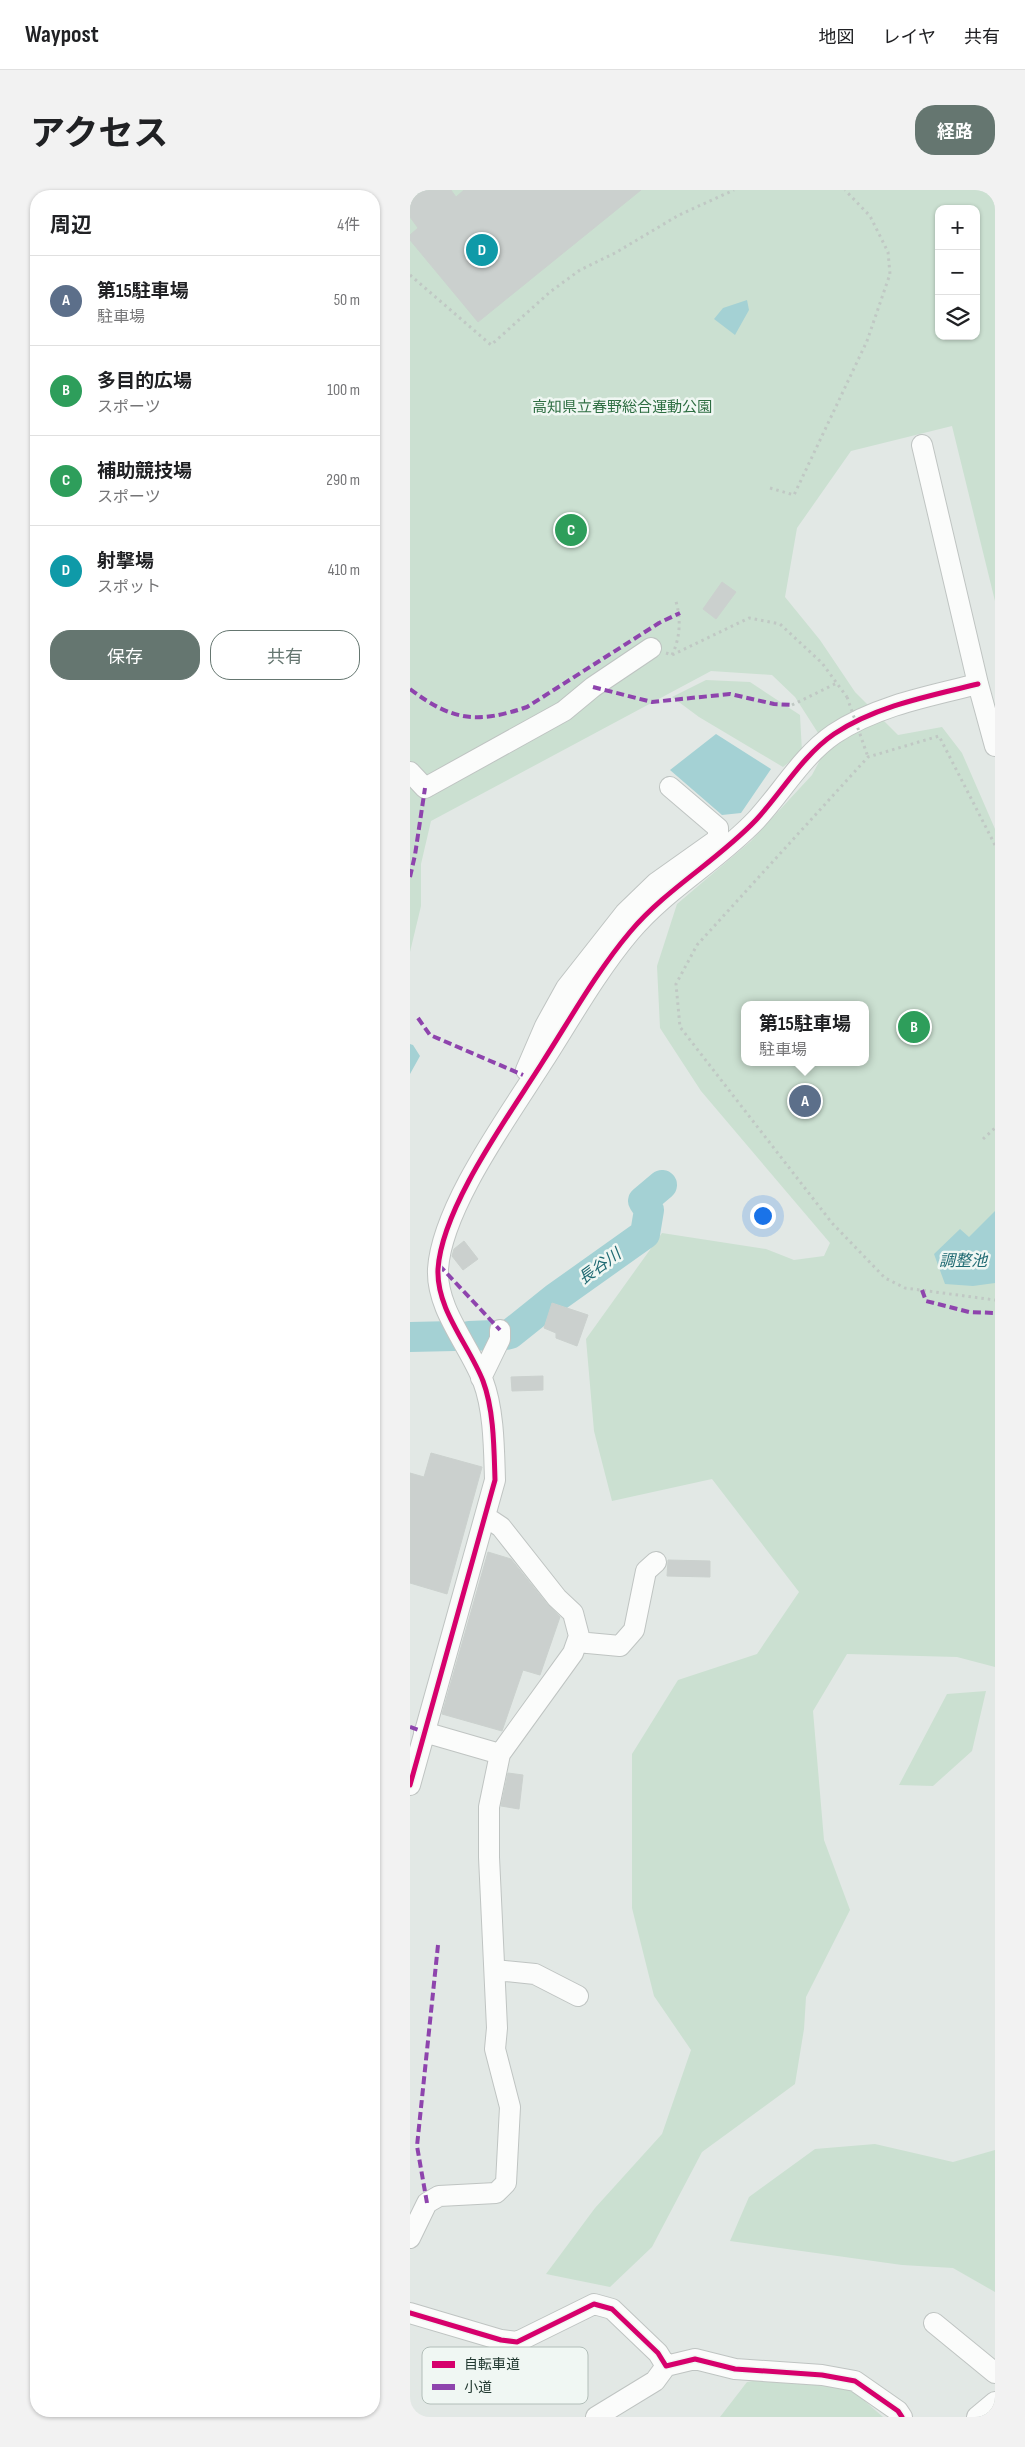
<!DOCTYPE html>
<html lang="ja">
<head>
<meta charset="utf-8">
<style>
	:root { --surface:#fff; --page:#f2f2f2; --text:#202124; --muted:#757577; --line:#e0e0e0; --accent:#657670 }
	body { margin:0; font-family:"Sofia Sans Condensed","Noto Sans JP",sans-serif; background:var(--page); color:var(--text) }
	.controls { position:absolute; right:15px; top:15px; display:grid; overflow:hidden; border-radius:10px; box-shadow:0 1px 4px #0004 }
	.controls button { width:45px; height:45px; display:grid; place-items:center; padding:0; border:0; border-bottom:1px solid var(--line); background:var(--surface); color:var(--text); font:25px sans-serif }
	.you { position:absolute; left:352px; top:1025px; width:18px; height:18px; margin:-12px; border:4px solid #fff; border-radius:50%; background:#1a73e8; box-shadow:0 0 0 8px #1a73e833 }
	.badge { display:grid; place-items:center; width:32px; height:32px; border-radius:50%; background:var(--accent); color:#fff; font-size:16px; font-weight:700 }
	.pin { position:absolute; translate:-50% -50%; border:2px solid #fff; box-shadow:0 1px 5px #0006 }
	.popup { position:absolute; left:331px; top:811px; width:128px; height:65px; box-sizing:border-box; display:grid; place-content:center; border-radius:10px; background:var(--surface); filter:drop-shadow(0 1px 4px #0005); font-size:16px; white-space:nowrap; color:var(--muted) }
	.popup b { font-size:19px; color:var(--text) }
	.popup::after { content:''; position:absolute; left:50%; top:100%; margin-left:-10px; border:10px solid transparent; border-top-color:var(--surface) }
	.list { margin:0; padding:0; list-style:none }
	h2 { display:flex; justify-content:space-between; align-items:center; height:65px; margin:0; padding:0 20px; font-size:21px }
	h2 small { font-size:16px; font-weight:400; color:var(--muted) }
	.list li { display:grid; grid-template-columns:32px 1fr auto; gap:15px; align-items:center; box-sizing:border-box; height:90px; padding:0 20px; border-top:1px solid var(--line) }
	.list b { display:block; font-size:19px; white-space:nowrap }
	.list p { margin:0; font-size:16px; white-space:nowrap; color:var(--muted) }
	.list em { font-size:16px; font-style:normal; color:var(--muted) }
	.actions { display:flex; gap:10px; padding:15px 20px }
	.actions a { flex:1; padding:11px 0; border:1px solid var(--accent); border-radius:20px; text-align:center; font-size:18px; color:var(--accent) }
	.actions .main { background:var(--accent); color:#fff }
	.icon { flex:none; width:28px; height:28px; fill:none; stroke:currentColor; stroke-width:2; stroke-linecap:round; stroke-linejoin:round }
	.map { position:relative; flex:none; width:585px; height:2227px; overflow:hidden; border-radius:20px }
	header { display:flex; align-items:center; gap:30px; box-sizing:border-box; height:70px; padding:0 25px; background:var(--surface); border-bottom:1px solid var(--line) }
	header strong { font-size:24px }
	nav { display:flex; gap:28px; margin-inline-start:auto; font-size:18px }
	.intro { display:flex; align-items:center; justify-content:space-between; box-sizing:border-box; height:120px; padding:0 30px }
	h1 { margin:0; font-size:35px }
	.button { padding:12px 22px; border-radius:20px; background:var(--accent); color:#fff; font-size:18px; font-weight:700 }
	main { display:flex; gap:30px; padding:0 30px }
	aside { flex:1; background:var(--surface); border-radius:20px; box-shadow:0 1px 4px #0004 }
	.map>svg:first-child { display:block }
	.green { fill:#cbe0d1; fill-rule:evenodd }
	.water { fill:#a4d1d4 }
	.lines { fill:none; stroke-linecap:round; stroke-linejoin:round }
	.river { stroke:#a4d1d4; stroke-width:30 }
	.building { fill:#cbd0ce; stroke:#cbd1ce }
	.minor-casing { stroke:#bfc4c2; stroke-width:22 }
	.path { stroke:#c0c8c4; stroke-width:3; stroke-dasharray:2.5 4; stroke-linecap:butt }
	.minor { stroke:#fbfcfb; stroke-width:20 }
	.path-bridge { stroke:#c0c8c4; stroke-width:3; stroke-dasharray:2.5 4; stroke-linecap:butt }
	.quiet { stroke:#8e44ad; stroke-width:4; stroke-dasharray:8 4; stroke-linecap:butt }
	.cycleway-casing { stroke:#f0f7f3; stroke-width:8 }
	.cycleway { stroke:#d6006c; stroke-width:5 }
	.labels { text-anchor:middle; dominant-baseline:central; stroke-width:5; stroke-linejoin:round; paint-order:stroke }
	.park-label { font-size:15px; fill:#2e6e42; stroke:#f0f7f3 }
	.water-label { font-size:16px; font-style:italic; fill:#1f6a72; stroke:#f0f7f3 }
	.key { fill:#f0f7f3; stroke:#b2beb9; stroke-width:1 }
	.key-label { font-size:14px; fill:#223931 }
</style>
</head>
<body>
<header>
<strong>Waypost</strong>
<nav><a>地図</a><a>レイヤ</a><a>共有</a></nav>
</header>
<div class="intro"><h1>アクセス</h1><a class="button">経路</a></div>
<main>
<aside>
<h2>周辺<small>4件</small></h2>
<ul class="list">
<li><span class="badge" style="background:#5c6f8a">A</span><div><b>第15駐車場</b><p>駐車場</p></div><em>50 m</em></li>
<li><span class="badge" style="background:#2e9e5b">B</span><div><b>多目的広場</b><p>スポーツ</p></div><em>100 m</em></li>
<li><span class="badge" style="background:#2e9e5b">C</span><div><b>補助競技場</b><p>スポーツ</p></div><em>290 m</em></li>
<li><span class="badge" style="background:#0f9aa8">D</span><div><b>射撃場</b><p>スポット</p></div><em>410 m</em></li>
</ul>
<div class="actions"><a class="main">保存</a><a>共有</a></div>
</aside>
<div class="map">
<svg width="585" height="2227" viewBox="0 0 585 2227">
	<rect width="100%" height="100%" fill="#e2e8e5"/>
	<!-- green -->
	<path class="green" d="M 0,0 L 585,0 L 585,411 L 542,236 L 441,261 L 387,338 L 375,407 L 410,450 L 445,502 L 488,545 L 532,537 L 552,563 L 585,639 L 585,1477 L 547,1467 L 437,1464 L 403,1521 L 414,1650 L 440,1720 L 396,1807 L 394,1839 L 385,1894 L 292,1962 L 242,2057 L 200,2097 L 136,2084 L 185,2018 L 252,1944 L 281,1860 L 244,1806 L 222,1718 L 222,1564 L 268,1490 L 347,1464 L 389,1402 L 302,1289 L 202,1311 L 184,1241 L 176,1149 L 252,1043 L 356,1059 L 384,1070 L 414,1066 L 420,1053 L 291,901 L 250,838 L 247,776 L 267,714 L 341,651 L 402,585 L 417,557 L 385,507 L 362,485 L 301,481 L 21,631 L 11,674 L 11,716 L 0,762 ZM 529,19 L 566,19 L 566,146 L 529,146 ZM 335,815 L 455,815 L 455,872 L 335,872 Z
		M 296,490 L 340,492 L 390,525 L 392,562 L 373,577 L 289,527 L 262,507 Z
		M 576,1501 L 562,1561 L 523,1596 L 489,1595 L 537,1504 Z
		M 465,1954 L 543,1972 L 585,1960 L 585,2102 L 543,2078 L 492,2075 L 320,2051 L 339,2007 L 405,1959 Z
		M 378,2185 L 432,2191 L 473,2227 L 310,2227 L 337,2192 Z"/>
	<!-- water -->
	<path class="water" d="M 337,110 L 339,120 L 325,145 L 304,129 L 313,118 Z
		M 306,544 L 361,579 L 331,623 L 312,625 L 260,580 Z
		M 0,854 L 3,855 L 10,866 L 0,884 Z
		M 585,1021 L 585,1093 L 563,1096 L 535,1094 L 524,1064 L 550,1039 L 559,1047 Z"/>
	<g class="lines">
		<!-- river -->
		<path class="river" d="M 96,1145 L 100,1144 L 145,1108 L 235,1044 L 239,1020 L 233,1011 L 252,995
			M 59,1146 L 84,1145
			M 0,1147 L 44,1146"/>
	</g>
	<!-- building -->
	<path class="building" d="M 11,0 L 41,0 L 46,7 L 54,0 L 231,0 L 68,132 L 0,50 L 0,45 L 8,38 L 0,27 L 0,8 Z
		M 312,392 L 326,402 L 306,429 L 293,419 Z
		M 54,1051 L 68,1069 L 53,1080 L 42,1066 L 44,1059 Z
		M 142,1113 L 178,1125 L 167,1156 L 146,1148 L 146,1143 L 134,1138 Z
		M 133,1186 L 133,1200 L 102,1201 L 101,1187 Z
		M 21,1263 L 72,1277 L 37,1404 L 0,1393 L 0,1283 L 14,1287 Z
		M 78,1362 L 101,1369 L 138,1415 L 150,1427 L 130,1485 L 113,1480 L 92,1541 L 32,1524 Z
		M 258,1370 L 300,1371 L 300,1387 L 257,1386 Z
		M 98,1583 L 113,1585 L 109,1619 L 91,1616 Z"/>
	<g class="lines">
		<defs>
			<path id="minor" d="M 512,255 L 568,494 L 585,556
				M 0,582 L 15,598 L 154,521 L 183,497 L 241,458
				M 116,880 L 135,836 L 156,798 L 215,723 L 246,693 L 308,649 L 308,638 L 260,597
				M 71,1188 L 90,1149 L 90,1140
				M 167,1452 L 210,1456 L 224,1440 L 236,1381 L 246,1372
				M 14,1542 L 90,1564
				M 0,1595 L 85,1290 C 84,1259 84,1220 73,1191 C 59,1155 26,1119 28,1079 C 32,1017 98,927 132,873 C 159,831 187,781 220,742 C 256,699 307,671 346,630 C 372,602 392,566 424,544 C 466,516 519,506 568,494
				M 85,1780 L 125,1784 L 168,1806
				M 0,2048 L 17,2013 L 29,2006 L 86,2003 L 96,1993 L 100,1917 L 85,1859 L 87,1838 L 79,1667 L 79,1617 L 90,1564 L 163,1463 L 169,1446 L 163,1423 L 147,1408 L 91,1337 L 76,1327
				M 0,2123 L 91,2150 L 107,2152 L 184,2114 L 202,2119 L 248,2163 L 256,2176 L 285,2169 L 325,2179 L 412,2185 L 445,2191 L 488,2221 L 492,2227
				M 524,2133 L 585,2183
				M 186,2227 L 245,2191 L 256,2176
				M 567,2227 L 585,2212"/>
		</defs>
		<!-- minor casing -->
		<use href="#minor" class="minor-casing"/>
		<!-- path -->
		<path class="path" d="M 0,85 L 81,155 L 140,102 L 170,80 L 205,63 L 269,25 L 324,0
			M 360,298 L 384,305 L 457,151 L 480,84 L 478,62 L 460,26 L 435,0
			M 256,463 L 262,465 L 339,428 L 370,434 L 412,473 L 437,507
			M 262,465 C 271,446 271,427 265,408
			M 382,515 L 427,493
			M 585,655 L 529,546 L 458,567 L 287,755 L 266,794 L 270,837 L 422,1033 L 475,1088 L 495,1098 L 585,1110
			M 573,949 L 585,938"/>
		<!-- minor -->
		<use href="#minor" class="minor"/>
		<!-- path-bridge -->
		<path class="path-bridge" d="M 437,507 L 458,567"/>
		<!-- quiet -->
		<path class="quiet" d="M 183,497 L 242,512 L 320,504 L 364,514 L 382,515
			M 0,499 C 42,531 67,534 117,517 L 249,433 L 270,423
			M 0,687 L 5,665 L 15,598
			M 8,828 L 20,845 L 113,885
			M 29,1075 L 90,1140
			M 512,1100 L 516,1111 L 559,1122 L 585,1123
			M 0,1537 L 14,1542
			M 17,2013 L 7,1956 L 28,1755"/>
		<defs>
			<path id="cycleway" d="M 0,1595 L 85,1290 C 84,1259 84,1220 73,1191 C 59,1155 26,1119 28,1079 C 32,1017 98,927 132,873 C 159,831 187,781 220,742 C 256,699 307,671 346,630 C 372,602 392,566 424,544 C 466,516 519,506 568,494
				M 0,2123 L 91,2150 L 107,2152 L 184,2114 L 202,2119 L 248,2163 L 256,2176 L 285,2169 L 325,2179 L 412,2185 L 445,2191 L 488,2221 L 492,2227"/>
		</defs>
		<!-- cycleway casing -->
		<use href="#cycleway" class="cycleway-casing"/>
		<!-- cycleway -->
		<use href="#cycleway" class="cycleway"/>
	</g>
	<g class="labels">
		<!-- park labels -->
		<g class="park-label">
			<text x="212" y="217">高知県立春野総合運動公園</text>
		</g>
		<!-- water labels -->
		<g class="water-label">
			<text x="553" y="1071">調整池</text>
			<text transform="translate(190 1077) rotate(-36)">長谷川</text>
		</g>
	</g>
	<!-- legend -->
	<rect x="12" y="2157" width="166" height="57" rx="8" class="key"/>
	<rect x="22" y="2171" width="23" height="7" fill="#d6006c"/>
	<rect x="22" y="2194" width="23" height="6" fill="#8e44ad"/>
	<g class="key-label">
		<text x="54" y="2179">自転車道</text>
		<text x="54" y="2202">小道</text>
	</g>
</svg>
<div class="controls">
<button>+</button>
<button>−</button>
<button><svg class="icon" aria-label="layers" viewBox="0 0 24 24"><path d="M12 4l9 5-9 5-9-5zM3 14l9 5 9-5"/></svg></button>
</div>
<div class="you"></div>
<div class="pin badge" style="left:395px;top:911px;background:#5c6f8a">A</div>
<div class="popup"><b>第15駐車場</b>駐車場</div>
<div class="pin badge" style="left:504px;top:837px;background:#2e9e5b">B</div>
<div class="pin badge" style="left:161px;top:340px;background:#2e9e5b">C</div>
<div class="pin badge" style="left:72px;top:60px;background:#0f9aa8">D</div>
</div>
</main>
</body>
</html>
